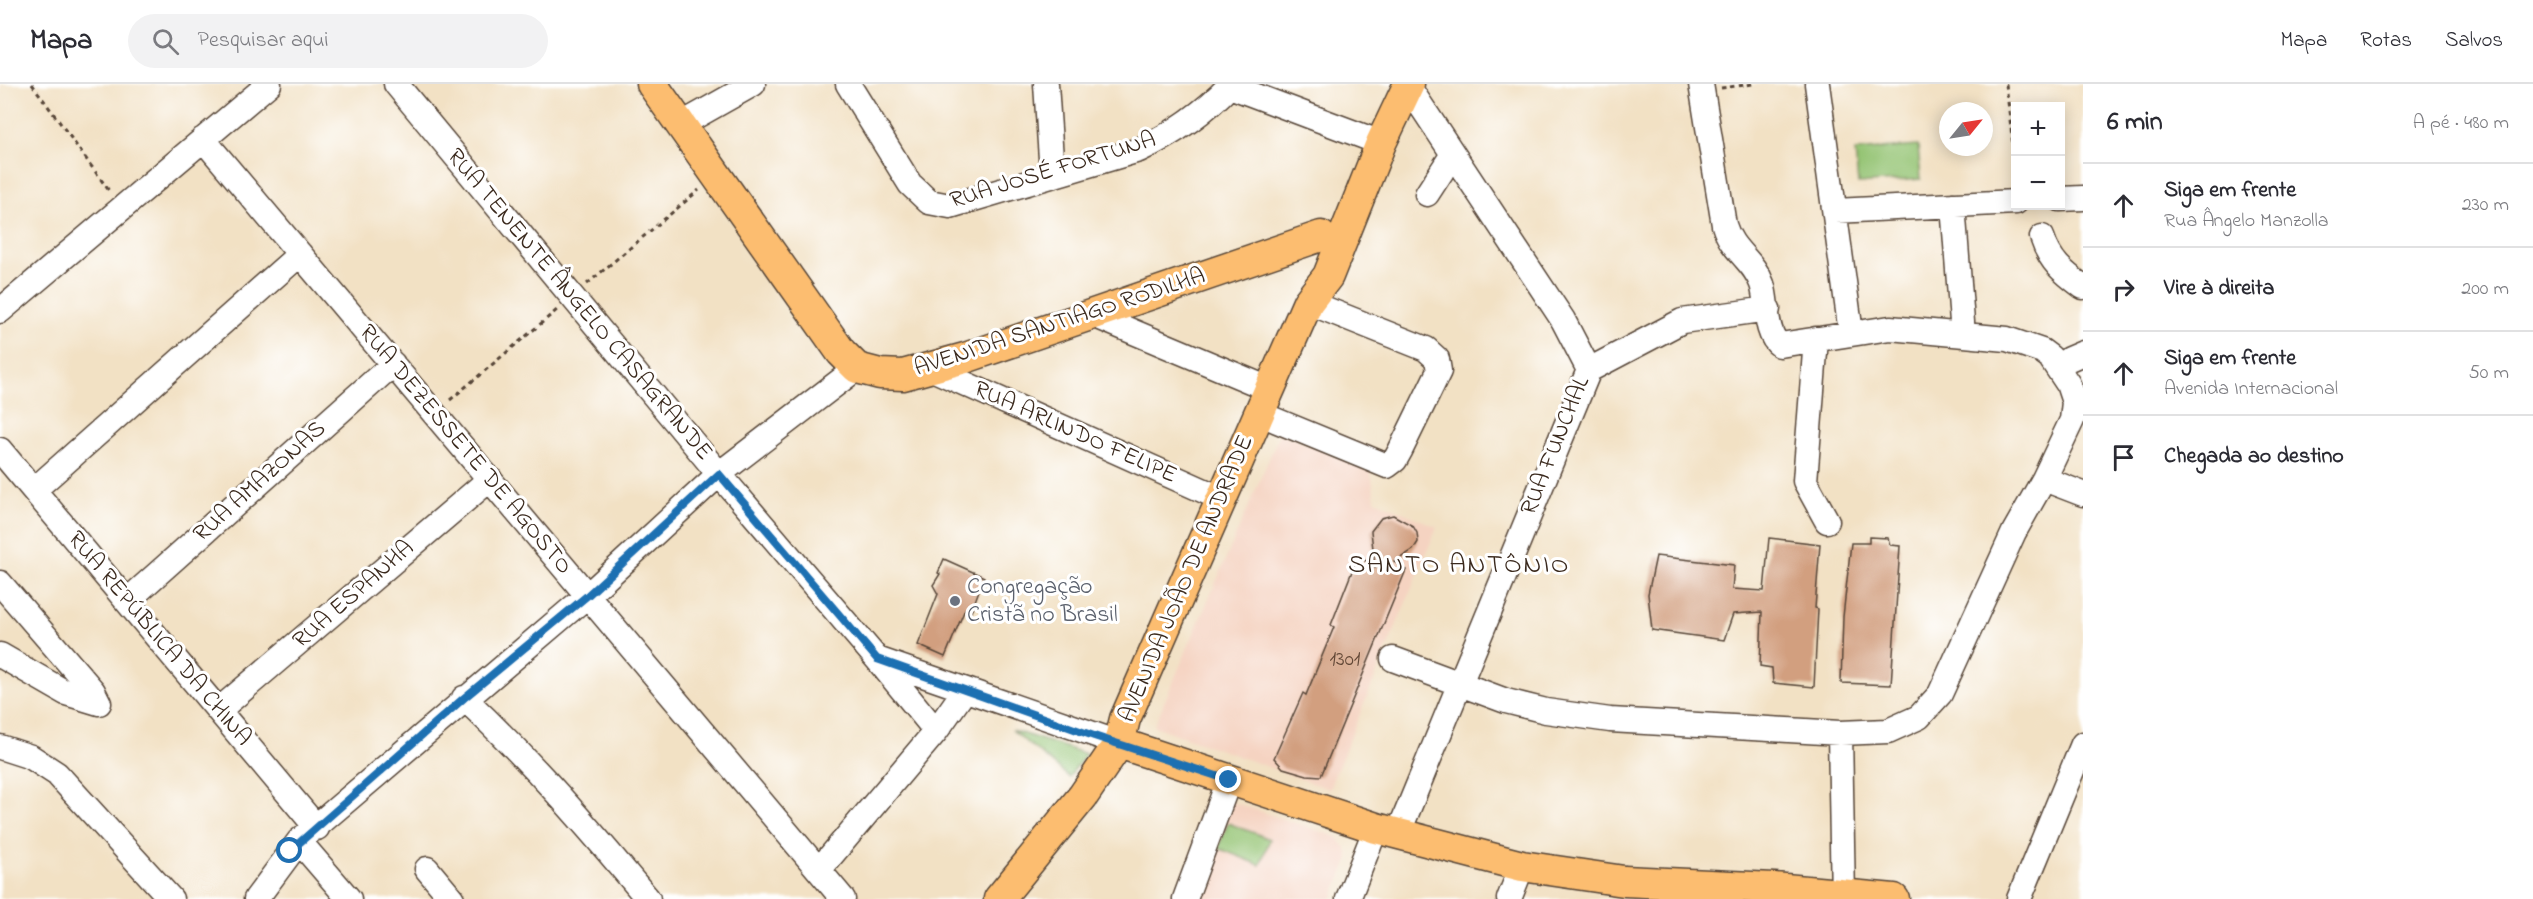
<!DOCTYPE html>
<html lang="pt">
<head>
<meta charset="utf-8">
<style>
	:root { --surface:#fff; --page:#f2f2f3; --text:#2b2b33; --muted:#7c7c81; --line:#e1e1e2 }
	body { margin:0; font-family:"Indie Flower",sans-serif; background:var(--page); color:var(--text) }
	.controls { position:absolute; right:18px; top:18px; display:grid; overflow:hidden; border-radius:0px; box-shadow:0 3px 15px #0003 }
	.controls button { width:54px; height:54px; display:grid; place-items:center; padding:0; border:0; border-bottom:2px solid var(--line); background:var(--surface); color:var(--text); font:30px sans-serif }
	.compass { position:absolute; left:1939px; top:18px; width:54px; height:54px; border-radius:50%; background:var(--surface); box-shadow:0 3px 15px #0003; rotate:60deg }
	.stop { position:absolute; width:18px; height:18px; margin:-14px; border:4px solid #1f6fb2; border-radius:50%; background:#fff }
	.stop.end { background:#1f6fb2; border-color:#fff; box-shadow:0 2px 6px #0008 }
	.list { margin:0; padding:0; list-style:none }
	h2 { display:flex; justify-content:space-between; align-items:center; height:78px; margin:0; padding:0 24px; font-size:26px }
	h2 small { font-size:20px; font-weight:400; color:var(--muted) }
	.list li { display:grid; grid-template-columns:39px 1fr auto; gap:18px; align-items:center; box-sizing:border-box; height:84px; padding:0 24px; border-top:2px solid var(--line) }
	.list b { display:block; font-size:22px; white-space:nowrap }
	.list p { margin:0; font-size:20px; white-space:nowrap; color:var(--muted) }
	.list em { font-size:20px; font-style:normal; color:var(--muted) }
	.icon { flex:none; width:33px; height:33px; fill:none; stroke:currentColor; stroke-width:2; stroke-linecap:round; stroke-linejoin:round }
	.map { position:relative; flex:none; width:2083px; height:815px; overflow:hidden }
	header { display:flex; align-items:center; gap:36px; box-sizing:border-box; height:84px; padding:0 30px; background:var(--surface); border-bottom:2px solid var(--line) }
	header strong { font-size:28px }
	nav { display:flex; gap:33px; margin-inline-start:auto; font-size:21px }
	.search { width:420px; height:54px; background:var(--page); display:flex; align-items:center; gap:15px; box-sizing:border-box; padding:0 21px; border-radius:33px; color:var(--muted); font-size:22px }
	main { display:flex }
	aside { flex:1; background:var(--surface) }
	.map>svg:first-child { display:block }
	.built { fill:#f5d3c1 }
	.green { fill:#95c474; stroke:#687749; stroke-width:1.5 }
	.building { fill:#d29f7f }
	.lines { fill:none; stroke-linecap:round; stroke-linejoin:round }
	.minor-casing { stroke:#564537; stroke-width:27 }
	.major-casing { stroke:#564537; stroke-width:33 }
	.path { stroke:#564537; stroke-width:3; stroke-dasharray:4.5 4.5; stroke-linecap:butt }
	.minor { stroke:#fff; stroke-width:24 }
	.major { stroke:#fcbd6f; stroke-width:30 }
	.route { stroke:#1f6fb2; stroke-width:8 }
	.worship-dot { fill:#6b7280; stroke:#fff; stroke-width:2 }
	.labels { text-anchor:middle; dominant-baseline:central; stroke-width:6; stroke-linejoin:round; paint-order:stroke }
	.number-label { font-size:21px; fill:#614736 }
	.street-label { font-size:24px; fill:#3b2a1e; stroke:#fff }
	.worship-label { font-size:24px; fill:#5b616d; stroke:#fff; text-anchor:start }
	.quarter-label { font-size:27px; letter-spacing:1.5px; fill:#3b2a1e; stroke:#fff }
</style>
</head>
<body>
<header>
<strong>Mapa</strong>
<div class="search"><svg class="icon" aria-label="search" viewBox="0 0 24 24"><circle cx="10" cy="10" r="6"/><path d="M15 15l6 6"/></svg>Pesquisar aqui</div>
<nav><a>Mapa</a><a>Rotas</a><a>Salvos</a></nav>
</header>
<main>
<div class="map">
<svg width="2083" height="815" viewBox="0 0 2083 815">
	<rect width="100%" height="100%" fill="#fff"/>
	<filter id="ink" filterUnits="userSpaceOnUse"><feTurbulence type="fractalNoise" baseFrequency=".0167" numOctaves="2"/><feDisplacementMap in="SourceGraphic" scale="12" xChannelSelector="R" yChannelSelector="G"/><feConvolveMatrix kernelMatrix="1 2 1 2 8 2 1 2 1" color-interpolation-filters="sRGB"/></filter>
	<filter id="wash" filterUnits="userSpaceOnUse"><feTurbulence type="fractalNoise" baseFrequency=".008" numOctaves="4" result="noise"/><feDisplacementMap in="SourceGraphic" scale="24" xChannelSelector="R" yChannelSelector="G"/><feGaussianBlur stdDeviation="1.35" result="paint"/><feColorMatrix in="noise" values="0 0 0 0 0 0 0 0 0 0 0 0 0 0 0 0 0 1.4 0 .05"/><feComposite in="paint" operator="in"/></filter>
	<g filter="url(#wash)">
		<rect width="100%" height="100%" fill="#f2e1c4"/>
		<!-- built -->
		<path class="built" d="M 1280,349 L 1371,386 L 1375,416 L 1437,443 L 1329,705 L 1154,642 Z
			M 1229,717 L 1337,753 L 1347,765 L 1349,774 L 1332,815 L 1195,815 Z"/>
		<!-- green -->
		<path class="green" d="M 1918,62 L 1921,95 L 1858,100 L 1855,67 Z
			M 1012,646 L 1086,670 L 1069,693 Z
			M 1228,739 L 1270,755 L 1260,781 L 1218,764 Z"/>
		<g id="blocks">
			<!-- building -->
			<path class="building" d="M 1393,431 L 1413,442 L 1417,449 L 1418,458 L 1413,466 L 1394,478 L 1406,486 L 1321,692 L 1307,691 L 1283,684 L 1274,674 L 1303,609 L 1306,611 L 1334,543 L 1331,541 L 1358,472 L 1375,483 L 1371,447 L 1381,434 Z
				M 1869,453 L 1888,454 L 1890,461 L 1900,462 L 1891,601 L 1841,599 L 1843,533 L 1851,459 L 1869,459 Z
				M 1769,454 L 1820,460 L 1815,524 L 1818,525 L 1814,603 L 1773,599 L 1772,584 L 1760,582 L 1762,528 L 1733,530 L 1724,556 L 1652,546 L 1648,510 L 1656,472 L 1734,481 L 1732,505 L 1764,507 Z
				M 944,475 L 984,493 L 971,528 L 965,525 L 945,573 L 918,561 L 938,510 L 933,501 L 940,490 L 938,489 Z"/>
		</g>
	</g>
	<g filter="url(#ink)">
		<use href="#blocks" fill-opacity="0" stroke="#564537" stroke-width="1.5"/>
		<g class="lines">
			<defs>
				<path id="minor" d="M 396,0 L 719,390 L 877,575 L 1119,659
					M 848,0 L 910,100 L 929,118 L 950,122 L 1139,66 C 1173,50 1205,28 1231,0
					M 1046,0 L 1052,90
					M 1817,0 L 1851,249
					M 1230,2 L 1381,59
					M 682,40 L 753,0
					M 203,55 L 843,815
					M 1427,110 L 1453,70
					M 2060,115 L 2083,114
					M 1953,121 L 1963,251
					M 1835,127 L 2016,118
					M 2042,153 C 2050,178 2063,188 2083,203
					M 0,227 L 269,0
					M 1091,230 L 1269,305
					M 1816,255 L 1805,397 L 1827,437
					M 930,284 L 1220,414
					M 2058,284 L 2069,275 L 2083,269
					M 1589,286 L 1682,237 L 1768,225
					M 1258,329 L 1387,382 L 1395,376 L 1400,367 L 1439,287 L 1437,275 L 1426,265 L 1308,218
					M 0,366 L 317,744
					M 2044,395 L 2083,410
					M 34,406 L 300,170
					M 0,499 L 93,607 L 99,619 L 66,609 L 0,571
					M 127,517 L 393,280
					M 877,575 L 936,647
					M 1393,575 L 1506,617 L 1546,627 L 1610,636 L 1840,649 L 1888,647 L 1919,633 L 1940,610 L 2014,448 L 2044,395 L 2072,336 L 2074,318 L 2068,300 L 2050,273 L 2042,267 L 2007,255 L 1890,244 L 1780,261 C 1764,250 1768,217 1762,200 C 1753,175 1732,168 1724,141 L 1701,0
					M 464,614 C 532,678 588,743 648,815
					M 219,626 L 490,395
					M 1840,649 L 1843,815
					M 0,663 L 31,673 L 57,690 L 171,815
					M 1398,750 L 1589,286 L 1563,236 L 1408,2
					M 299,757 L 349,815
					M 427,785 L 452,815
					M 819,786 L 936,647 L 965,606
					M 256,815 L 299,757 L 588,511 L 719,390 L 857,284
					M 1185,815 L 1229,696
					M 1348,815 L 1376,744
					M 1509,815 L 1522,782
					M 2019,815 L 2083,660"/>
				<path id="major" d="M 652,0 L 841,268 L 857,284 L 880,290 L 903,291 L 965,274 L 1321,152
					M 1119,659 L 1376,744 L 1522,782 L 1624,797 L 1774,804 L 1894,815
					M 999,815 L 1083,712 L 1119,659 L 1125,635 L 1308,218 L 1328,192 L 1381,59 L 1409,0"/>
			</defs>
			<!-- minor casing -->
			<use href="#minor" class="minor-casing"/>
			<!-- major casing -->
			<use href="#major" class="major-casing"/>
			<!-- path -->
			<path class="path" d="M 32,0 L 110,108
				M 2006,0 L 2016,88
				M 1721,4 L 1753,0
				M 587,200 L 699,106
				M 450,316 L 557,226"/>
			<!-- minor -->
			<use href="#minor" class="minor"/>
			<!-- major -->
			<use href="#major" class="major"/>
		</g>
	</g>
	<g class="lines" filter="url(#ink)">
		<!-- route -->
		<path class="route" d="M 290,767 L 464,614 L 588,511 L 719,390 L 877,575 L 1094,652 L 1229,696"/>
	</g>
	<!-- markers -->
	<circle class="worship-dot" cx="955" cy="517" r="6"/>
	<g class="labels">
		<!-- number labels -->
		<g class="number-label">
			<text x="1345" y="576">1301</text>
		</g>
		<!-- street labels -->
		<g class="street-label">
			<text transform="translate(1053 87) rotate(-17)">RUA JOSÉ FORTUNA</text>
			<text transform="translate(579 221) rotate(50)">RUA TENENTE ÂNGELO CASAGRANDE</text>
			<text transform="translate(1060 239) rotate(-18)">AVENIDA SANTIAGO RODILHA</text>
			<text transform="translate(1075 349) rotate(24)">RUA ARLINDO FELIPE</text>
			<text transform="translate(1556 362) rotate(-68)">RUA FUNCHAL</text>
			<text transform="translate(465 366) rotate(50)">RUA DEZESSETE DE AGOSTO</text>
			<text transform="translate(260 398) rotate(-42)">RUA AMAZONAS</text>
			<text transform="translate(1187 495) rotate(-67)">AVENIDA JOÃO DE ANDRADE</text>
			<text transform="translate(354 511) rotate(-41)">RUA ESPANHA</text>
			<text transform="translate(159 555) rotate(50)">RUA REPÚBLICA DA CHINA</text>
		</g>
		<!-- worship labels -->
		<g class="worship-label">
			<text x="967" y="503">Congregação<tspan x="967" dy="28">Cristã no Brasil</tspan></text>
		</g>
		<!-- quarter labels -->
		<g class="quarter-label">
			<text x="1459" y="481">SANTO ANTÔNIO</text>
		</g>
	</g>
</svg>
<div class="controls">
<button>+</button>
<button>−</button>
</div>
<svg class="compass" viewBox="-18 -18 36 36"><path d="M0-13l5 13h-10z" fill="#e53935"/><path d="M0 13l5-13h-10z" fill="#7c7c81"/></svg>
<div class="stop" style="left:290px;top:767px"></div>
<div class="stop end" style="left:1229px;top:696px"></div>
</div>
<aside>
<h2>6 min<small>A pé · 480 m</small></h2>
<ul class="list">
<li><svg class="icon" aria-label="ahead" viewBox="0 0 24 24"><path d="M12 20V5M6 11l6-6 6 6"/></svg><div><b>Siga em frente</b><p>Rua Ângelo Manzolla</p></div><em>230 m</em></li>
<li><svg class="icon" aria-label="right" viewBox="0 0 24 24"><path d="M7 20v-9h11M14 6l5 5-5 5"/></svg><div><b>Vire à direita</b></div><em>200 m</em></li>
<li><svg class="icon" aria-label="ahead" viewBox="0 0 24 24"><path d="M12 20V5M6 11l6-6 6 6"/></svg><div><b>Siga em frente</b><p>Avenida Internacional</p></div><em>50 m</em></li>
<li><svg class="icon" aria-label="arrive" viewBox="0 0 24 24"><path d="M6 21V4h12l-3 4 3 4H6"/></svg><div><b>Chegada ao destino</b></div></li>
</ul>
</aside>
</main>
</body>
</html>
